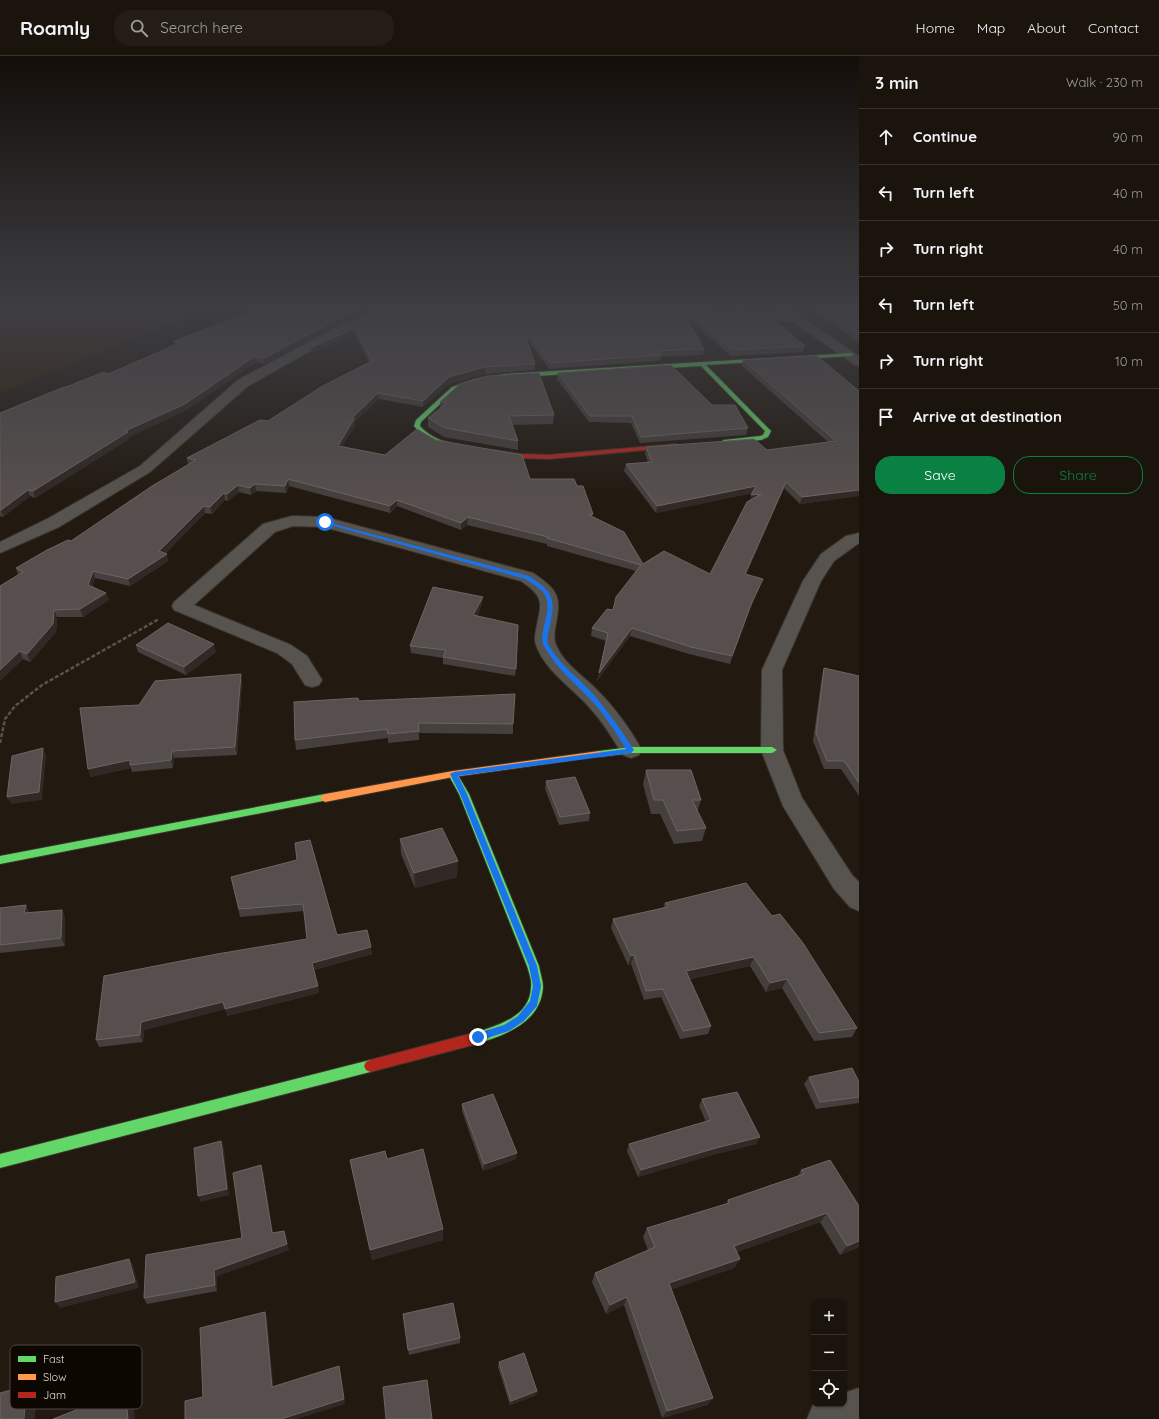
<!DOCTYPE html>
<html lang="en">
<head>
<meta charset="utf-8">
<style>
	:root { --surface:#1a140d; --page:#231d16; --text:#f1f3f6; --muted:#9f9e9d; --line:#38332e; --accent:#0b8043 }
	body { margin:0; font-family:Quicksand,sans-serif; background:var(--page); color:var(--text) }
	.controls { position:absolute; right:12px; bottom:12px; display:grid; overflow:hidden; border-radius:8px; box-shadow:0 1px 3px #0004 }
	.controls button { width:36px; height:36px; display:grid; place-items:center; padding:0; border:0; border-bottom:1px solid var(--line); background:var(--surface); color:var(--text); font:20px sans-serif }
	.stop { position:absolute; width:12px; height:12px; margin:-9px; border:3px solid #1a73e8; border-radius:50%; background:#fff }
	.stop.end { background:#1a73e8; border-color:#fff; box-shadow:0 1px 4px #0008 }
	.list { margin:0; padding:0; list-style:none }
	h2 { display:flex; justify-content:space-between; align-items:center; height:52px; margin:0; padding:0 16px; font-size:17px }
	h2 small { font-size:13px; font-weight:400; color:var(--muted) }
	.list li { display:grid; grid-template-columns:26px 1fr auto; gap:12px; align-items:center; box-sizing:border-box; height:56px; padding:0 16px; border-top:1px solid var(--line) }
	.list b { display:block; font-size:15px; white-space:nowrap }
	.list em { font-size:13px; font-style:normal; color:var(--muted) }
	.actions { display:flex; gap:8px; padding:12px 16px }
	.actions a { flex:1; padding:9px 0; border:1px solid var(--accent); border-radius:16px; text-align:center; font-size:14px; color:var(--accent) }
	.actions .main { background:var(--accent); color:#fff }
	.icon { flex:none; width:22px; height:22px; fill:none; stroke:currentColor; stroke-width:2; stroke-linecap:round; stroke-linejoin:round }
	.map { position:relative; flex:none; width:859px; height:1363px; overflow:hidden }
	header { display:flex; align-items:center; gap:24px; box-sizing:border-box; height:56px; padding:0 20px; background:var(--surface); border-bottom:1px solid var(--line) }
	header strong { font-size:19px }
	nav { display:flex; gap:22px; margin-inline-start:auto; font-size:14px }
	.search { width:280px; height:36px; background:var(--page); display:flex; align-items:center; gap:10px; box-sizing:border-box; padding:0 14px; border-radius:16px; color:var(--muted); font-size:15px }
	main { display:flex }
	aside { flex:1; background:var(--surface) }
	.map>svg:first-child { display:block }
	.built { fill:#33210b }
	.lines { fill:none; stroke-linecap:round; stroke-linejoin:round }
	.street-casing { stroke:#3c352d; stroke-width:2 }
	.fast-casing { stroke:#3c352d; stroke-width:2 }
	.slow-casing { stroke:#3c352d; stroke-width:2 }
	.jam-casing { stroke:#3c352d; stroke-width:2 }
	.path { stroke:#58534d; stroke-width:2.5; stroke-dasharray:4 2; stroke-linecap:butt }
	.street { fill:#57534e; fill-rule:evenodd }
	.fast { fill:#63d668; fill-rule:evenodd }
	.slow { fill:#ff974d; fill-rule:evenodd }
	.jam { fill:#b3261e; fill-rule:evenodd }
	.wall { fill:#453f3d }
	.shaded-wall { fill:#302925 }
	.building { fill:#564f4d; stroke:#6d6561 }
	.route { fill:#1a73e8 }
	.key { fill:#0d0702; stroke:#4e4640; stroke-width:1 }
	.key-label { font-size:11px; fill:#e5dacf }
</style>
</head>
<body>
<header>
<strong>Roamly</strong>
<div class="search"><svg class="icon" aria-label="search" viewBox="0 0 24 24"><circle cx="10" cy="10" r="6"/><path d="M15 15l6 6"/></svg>Search here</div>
<nav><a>Home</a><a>Map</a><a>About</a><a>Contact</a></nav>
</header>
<main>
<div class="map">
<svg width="859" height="1363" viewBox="0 0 859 1363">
	<rect width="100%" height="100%" fill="#221a11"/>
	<!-- built -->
	<path class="built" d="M 0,251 L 212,251 L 0,337 Z"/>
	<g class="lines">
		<defs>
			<path id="street" d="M 384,251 L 400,251 L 398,253 L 358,268 L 248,330 L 150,416 L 59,471 L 0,497 L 0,486 L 47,463 L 140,410 L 238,324 L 350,264 Z
				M 610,251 L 654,251 L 711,256 L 784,258 L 779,253 L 781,251 L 789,251 L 799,260 L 859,300 L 859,310 L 855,309 L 792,265 L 711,262 L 616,254 Z
				M 292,460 L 325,461 L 533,517 C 561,536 561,542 555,573 C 554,579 554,586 557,591 C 565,609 585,621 598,635 C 616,653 630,673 642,694 L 639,699 L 631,702 L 623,699 C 613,683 603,666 590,652 C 573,632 545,615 536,589 C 534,584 535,579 536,574 C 541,547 546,542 521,525 L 324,471 L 293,470 L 275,476 L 194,549 L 291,589 L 307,600 L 322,624 L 319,629 L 312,631 L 305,629 L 292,608 L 277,597 L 174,554 L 172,550 L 174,546 L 263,468 Z
				M 859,477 L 859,487 L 834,505 L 821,525 L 782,614 L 783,694 L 802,742 L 852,819 L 859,826 L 859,855 L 850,851 L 834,833 L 783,750 L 761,694 L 762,614 L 803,525 L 821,498 L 846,480 Z
				M 859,1332 L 859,1363 L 807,1363 L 813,1349 L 844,1348 L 844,1337 Z"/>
			<path id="fast" d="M 851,297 L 853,298 L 853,300 L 706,309 L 770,374 L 771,375 L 768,381 L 761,384 L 722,387 L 722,385 L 724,384 L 760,380 L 763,379 L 765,375 L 701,310 L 505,322 L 476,326 L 456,333 L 421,366 L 420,370 C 428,379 438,384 449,387 L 449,389 C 436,390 422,380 414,370 L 416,364 L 452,331 L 475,323 L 505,318 Z
				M 631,691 L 772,691 L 777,694 L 772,697 L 631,697 L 599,701 L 594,698 L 599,695 Z
				M 453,715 L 456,716 L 469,738 L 539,910 C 540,917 543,924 543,931 C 541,968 502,980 473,989 L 469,987 L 467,983 L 469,979 C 492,970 530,964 531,931 C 532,924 529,917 527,910 L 459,738 L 448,718 Z
				M 325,738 L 328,740 L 330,742 L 328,744 L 0,808 L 0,800 Z
				M 370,1004 L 374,1006 L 376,1010 L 374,1014 L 370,1016 L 0,1112 L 0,1098 Z"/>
			<path id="slow" d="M 599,695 L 604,698 L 602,700 L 453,721 L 325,746 L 322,744 L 320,742 L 322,740 L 325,738 L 453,715 Z"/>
			<path id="jam" d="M 676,388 L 679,390 L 678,391 L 548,403 L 521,402 L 493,398 L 490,396 L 493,394 L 521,398 L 548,399 Z
				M 473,977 L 477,979 L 479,983 L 477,987 L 473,989 L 370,1016 L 366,1014 L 364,1010 L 366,1006 L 370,1004 Z"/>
		</defs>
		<!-- street casing -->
		<use href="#street" class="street-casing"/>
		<!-- fast casing -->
		<use href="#fast" class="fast-casing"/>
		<!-- slow casing -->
		<use href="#slow" class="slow-casing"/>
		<!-- jam casing -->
		<use href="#jam" class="jam-casing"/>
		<!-- path -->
		<path class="path" d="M 0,687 L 5,663 L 15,650 L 42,629 L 159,563"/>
		<!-- street -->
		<use href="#street" class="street"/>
		<!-- fast -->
		<use href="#fast" class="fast"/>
		<!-- slow -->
		<use href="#slow" class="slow"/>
		<!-- jam -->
		<use href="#jam" class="jam"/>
	</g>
	<!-- wall -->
	<path class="wall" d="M 393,251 L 704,293 L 703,299 L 661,301 L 660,305 L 549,313 L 526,282 L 535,308 L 535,314 L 485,318 L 449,328 L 423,351 L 379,343 L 354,366 L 355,370 L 342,390 L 385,399 L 436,384 L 530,423 L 577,430 L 593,458 L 592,460 L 643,508 L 710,518 L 750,445 L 752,437 L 656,457 L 624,415 L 626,408 L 648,406 L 645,398 L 646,391 L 767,394 L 828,386 L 742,310 L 743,304 L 817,300 L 859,440 L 800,448 L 784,432 L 746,519 L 760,530 L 750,553 L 730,608 L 689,598 L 630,580 L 597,625 L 606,585 L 591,580 L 592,572 L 613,554 L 636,515 L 547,490 L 547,488 L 467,469 L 461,474 L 397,450 L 390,457 L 289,430 L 286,437 L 256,435 L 251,439 L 239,436 L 228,445 L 225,444 L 212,458 L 205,457 L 165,498 L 168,505 L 130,530 L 95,522 L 92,530 L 106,537 L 109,544 L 83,561 L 57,561 L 56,576 L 30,606 L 23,603 L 0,625 L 0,530 L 18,519 L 16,512 L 71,485 L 188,409 L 187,402 L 268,365 L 369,306 L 355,277 L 312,297 L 311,290 Z
		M 669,251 L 748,251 L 747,256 L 711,254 Z
		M 809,251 L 859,251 L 859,287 Z
		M 251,254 L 349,263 L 264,308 L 256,306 L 186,354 L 129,381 L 129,383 L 35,442 L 30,440 L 3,461 L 0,460 L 0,357 L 66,331 L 108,318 L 175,290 L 174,285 L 251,256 Z
		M 688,256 L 765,268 L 805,290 L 803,296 L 731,300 L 687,262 Z
		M 558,317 L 712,349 L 748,372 L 746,379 L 640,387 L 631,367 L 589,366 L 557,323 Z
		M 440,346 L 554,359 L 553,368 L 512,369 L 518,385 L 518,394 L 444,381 L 428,371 L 428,362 L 440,352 Z
		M 482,548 L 477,560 L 516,613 L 515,620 L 443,608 L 443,602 L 411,597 L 410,590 Z
		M 136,589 L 216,596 L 186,619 L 138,596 Z
		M 824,612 L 859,620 L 859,619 L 859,740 L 841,713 L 824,713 L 813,685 L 822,620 Z
		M 242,625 L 237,699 L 174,702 L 173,712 L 132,716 L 131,712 L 90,721 L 139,649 Z
		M 359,645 L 513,668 L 513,678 L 419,677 L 419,684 L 388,687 L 388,682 L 296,694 L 295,684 Z
		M 646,714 L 701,744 L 697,756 L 706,772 L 702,785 L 674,788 L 660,758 L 651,758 L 643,728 Z
		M 546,725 L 590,757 L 589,765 L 559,769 L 545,733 Z
		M 400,783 L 457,821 L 415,832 L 401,798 Z
		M 297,804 L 337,879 L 372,898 L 314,914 L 319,937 L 227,960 L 225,953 L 144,974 L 143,986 L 99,991 L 96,984 L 307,883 L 304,855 L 240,861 L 231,821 Z
		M 746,827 L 857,972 L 852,981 L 814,985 L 782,932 L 766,936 L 750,910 L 690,923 L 711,970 L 708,978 L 680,983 L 661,941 L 644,944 L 631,908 L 628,909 L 611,872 L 613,863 L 663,852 L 665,847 Z
		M 26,849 L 29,857 L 62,854 L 65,862 L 65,890 L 0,897 L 0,852 Z
		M 809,1021 L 859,1026 L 859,1047 L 816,1053 L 804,1028 Z
		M 702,1043 L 760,1081 L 756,1088 L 712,1099 L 638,1121 L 627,1095 L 629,1088 L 706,1066 L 699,1050 Z
		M 462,1048 L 517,1097 L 516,1103 L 483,1115 L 462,1055 Z
		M 350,1104 L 443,1184 L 372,1204 L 352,1115 Z
		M 801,1114 L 859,1191 L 840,1199 L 820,1166 L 737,1196 L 740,1203 L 734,1212 L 671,1233 L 713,1342 L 707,1349 L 662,1362 L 624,1249 L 606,1258 L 592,1226 L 595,1217 L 648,1194 L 643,1181 L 647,1172 L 726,1148 L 728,1144 L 798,1120 Z
		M 263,1116 L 273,1177 L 289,1194 L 217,1220 L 217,1235 L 147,1248 L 144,1242 L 242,1182 Z
		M 403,1258 L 460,1282 L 460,1287 L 409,1299 Z
		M 499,1306 L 537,1335 L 536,1339 L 510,1349 L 498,1311 Z"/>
	<!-- shaded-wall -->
	<path class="shaded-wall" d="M 365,251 L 380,251 L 349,263 L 264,308 L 264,302 L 349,257 Z
		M 355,272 L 355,277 L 312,297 L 312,291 Z
		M 255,300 L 256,306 L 186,354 L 129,381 L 129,383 L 35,442 L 33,435 L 125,375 Z
		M 485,311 L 485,318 L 449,328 L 423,351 L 423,345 L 449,321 Z
		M 378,337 L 379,343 L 354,366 L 355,370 L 338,396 L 338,390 L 353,361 Z
		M 288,423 L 289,430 L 286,437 L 285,430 Z
		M 786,426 L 784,432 L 743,526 L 745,518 Z
		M 255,428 L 256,435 L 251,439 L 250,432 Z
		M 238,429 L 239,436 L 228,445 L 227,438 Z
		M 756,430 L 754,437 L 656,457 L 657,450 Z
		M 28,434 L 30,440 L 3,461 L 1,454 Z
		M 859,434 L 859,440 L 800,448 L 802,441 Z
		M 224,437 L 225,444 L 212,458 L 210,451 Z
		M 761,438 L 749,446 L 751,439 Z
		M 397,444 L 397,450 L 390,457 L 390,450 Z
		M 204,450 L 205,457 L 161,502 L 167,498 L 168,505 L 130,530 L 128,523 L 159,495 Z
		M 468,461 L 467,469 L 461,474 L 461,467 Z
		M 93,515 L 95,522 L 90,536 L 88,529 Z
		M 763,523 L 760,530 L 750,553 L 730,608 L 732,600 L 752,546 Z
		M 106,537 L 109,544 L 83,561 L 80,553 Z
		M 483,541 L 482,548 L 473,567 L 473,559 Z
		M 54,554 L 57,561 L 56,576 L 30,606 L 27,598 Z
		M 632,572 L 630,580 L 597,625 L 599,617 Z
		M 214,588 L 216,596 L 186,619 L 184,611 Z
		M 20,595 L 23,603 L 0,625 L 0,614 Z
		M 241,618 L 242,625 L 237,699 L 235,691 Z
		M 43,692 L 46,700 L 42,744 L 11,748 L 7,741 Z
		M 172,695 L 174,702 L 173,712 L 171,704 Z
		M 130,704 L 130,709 L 131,712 L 90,721 L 88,713 Z
		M 458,805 L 457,821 L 415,832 L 414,817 Z
		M 26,849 L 30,857 L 24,857 Z
		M 62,854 L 65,862 L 65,890 L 61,882 Z
		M 371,891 L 372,898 L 314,914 L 312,907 Z
		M 634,899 L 631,908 L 628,909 L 631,900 Z
		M 754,901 L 750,910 L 683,924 L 686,915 Z
		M 787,923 L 782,932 L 766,936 L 770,927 Z
		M 318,930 L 319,937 L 227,960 L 225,953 L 144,974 L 143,986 L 140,979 L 141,966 L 223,946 Z
		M 760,1081 L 756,1088 L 712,1099 L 638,1121 L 641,1114 L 716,1092 Z
		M 221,1085 L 224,1092 L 229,1139 L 201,1146 L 198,1140 Z
		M 517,1097 L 516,1103 L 483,1115 L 484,1108 Z
		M 261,1109 L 263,1116 L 274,1184 L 272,1177 Z
		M 827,1157 L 820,1166 L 728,1199 L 734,1190 Z
		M 443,1173 L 443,1184 L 372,1204 L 370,1194 Z
		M 284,1175 L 289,1194 L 217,1220 L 217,1235 L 215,1229 L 214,1214 Z
		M 859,1185 L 859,1191 L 840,1199 L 847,1190 Z
		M 129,1203 L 133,1209 L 139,1232 L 60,1252 L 55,1246 Z
		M 740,1203 L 734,1212 L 664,1236 L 669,1227 Z
		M 627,1241 L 624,1249 L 606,1258 L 610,1249 Z
		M 265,1256 L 267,1261 L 274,1335 L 272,1331 Z
		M 339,1310 L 345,1348 L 297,1363 L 281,1363 Z
		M 26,1330 L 36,1339 L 35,1363 L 24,1363 Z
		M 125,1335 L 133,1344 L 135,1363 L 128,1363 Z
		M 537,1335 L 536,1339 L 510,1349 L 511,1345 Z
		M 713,1342 L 707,1349 L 662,1362 L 667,1355 Z"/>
	<!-- building -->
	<path class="building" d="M 258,251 L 365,251 L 349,257 L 264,302 L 255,300 L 185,348 L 125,375 L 128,376 L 33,435 L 28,434 L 1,454 L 0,454 L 0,371 L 3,370 L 0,368 L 0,357 L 64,331 L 66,331 L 104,316 L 108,318 L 180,287 L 174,285 L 254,255 L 251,254 Z
		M 393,251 L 628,251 L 683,255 L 704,293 L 657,295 L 661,299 L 550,307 L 522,270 L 535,308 L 485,311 L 449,321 L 423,345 L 378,337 L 353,361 L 354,363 L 338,390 L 385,399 L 417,373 L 436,384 L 522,399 L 530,423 L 574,423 L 577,430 L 583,430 L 593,458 L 589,459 L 624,476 L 643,508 L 664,495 L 710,518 L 747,446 L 761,438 L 751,439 L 756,430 L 657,450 L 626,408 L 652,406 L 646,391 L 754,383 L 767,394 L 836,385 L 743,304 L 817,300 L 859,335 L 859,434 L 802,441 L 786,426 L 745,518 L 763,523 L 752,546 L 732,600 L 691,591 L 632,572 L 599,617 L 608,577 L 592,572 L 607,553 L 613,554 L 616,541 L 641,509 L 547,482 L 548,481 L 468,461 L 461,467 L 397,444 L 390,450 L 288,423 L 285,430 L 255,428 L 250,432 L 238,429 L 227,438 L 224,437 L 210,451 L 204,450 L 159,495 L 167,498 L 128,523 L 93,515 L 88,529 L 106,537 L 80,553 L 54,554 L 53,568 L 27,598 L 20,595 L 0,614 L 0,530 L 23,516 L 16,512 L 47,494 L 68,484 L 71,485 L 152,430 L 196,404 L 187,402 L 260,364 L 268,365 L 321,331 L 372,305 L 355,272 L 312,291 L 311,290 L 358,264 Z
		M 819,251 L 859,251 L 859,279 Z
		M 688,256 L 757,259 L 765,268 L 770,261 L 805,290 L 732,294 Z
		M 671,309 L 712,349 L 735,349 L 748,372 L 641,381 L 632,360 L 590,360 L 558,317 Z
		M 539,317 L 554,359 L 509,360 L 518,385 L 445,372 L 428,362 L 447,347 L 440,346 L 460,328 L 487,320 Z
		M 433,531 L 483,541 L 473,559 L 518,569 L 516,613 L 443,601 L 446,594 L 410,590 Z
		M 168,567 L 214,588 L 184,611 L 136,589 Z
		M 824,612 L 859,620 L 859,727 L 844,705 L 827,705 L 816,677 Z
		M 241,618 L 235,691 L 172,695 L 171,704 L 130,709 L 130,704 L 88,713 L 80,652 L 139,649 L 155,625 Z
		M 515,638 L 513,668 L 418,667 L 419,675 L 388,678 L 387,673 L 295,684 L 294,646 L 358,642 L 359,645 Z
		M 43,692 L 39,736 L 7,741 L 12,700 Z
		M 646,714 L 691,714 L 701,744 L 692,744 L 706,772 L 677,775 L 663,744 L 654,744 Z
		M 575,721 L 590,757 L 560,761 L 546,725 Z
		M 442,772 L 458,805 L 414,817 L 400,783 Z
		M 310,784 L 337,879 L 367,874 L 371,891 L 312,907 L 318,930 L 225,953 L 223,946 L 141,966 L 140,979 L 96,984 L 104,920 L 217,898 L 307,883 L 303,848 L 239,853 L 231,821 L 297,804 L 295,787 Z
		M 746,827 L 772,860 L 780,858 L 803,887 L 857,972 L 819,977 L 787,923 L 770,927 L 754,901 L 686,915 L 711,970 L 683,975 L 663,933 L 646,935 L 634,899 L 631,900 L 613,863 L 668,851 L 665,847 Z
		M 26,849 L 24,857 L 62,854 L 61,882 L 0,889 L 0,852 Z
		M 852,1012 L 859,1026 L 859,1041 L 820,1046 L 809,1021 Z
		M 737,1036 L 760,1081 L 716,1092 L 641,1114 L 629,1088 L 711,1064 L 702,1043 Z
		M 493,1038 L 517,1097 L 484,1108 L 462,1048 Z
		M 221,1085 L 227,1133 L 198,1140 L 194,1092 Z
		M 423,1093 L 443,1173 L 370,1194 L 350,1104 L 385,1095 L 387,1103 Z
		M 830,1104 L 859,1150 L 859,1185 L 847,1190 L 827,1157 L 734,1190 L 740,1203 L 669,1227 L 713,1342 L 667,1355 L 627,1241 L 610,1249 L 595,1217 L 655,1191 L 647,1172 L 729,1147 L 728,1144 L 804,1118 L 801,1114 Z
		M 261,1109 L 272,1177 L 284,1175 L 287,1188 L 214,1214 L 215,1229 L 144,1242 L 146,1199 L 242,1182 L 233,1117 Z
		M 129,1203 L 135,1226 L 55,1246 L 56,1221 Z
		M 453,1247 L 460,1282 L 408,1294 L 403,1258 Z
		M 265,1256 L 272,1331 L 339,1310 L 344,1343 L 281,1363 L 185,1363 L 185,1345 L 203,1341 L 200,1272 Z
		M 524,1297 L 537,1335 L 511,1345 L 499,1306 Z
		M 427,1324 L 432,1363 L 386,1363 L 383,1331 Z
		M 26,1330 L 24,1363 L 0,1363 L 0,1337 Z
		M 125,1335 L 128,1363 L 53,1363 Z"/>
	<!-- sky -->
	<linearGradient id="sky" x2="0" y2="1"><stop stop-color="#130e09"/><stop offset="0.57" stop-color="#3e3e43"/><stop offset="1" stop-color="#3e3e43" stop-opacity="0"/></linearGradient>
	<rect width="859" height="442" fill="url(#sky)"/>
	<!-- route -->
	<path class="route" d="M 323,465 L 529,520 C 553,536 556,541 550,570 C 548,575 547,583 548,588 C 549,590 552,594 553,596 C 565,613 581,624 595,640 C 609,657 622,675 634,694 L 631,697 L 458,720 L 467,738 L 537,910 L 541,930 L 537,950 L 524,965 L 509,975 L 478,985 L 475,984 L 474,981 L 475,978 L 504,969 L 518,960 L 530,945 L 533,930 L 529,910 L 460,738 L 450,718 L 454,716 L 626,693 C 615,675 603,656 588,641 C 575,627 560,615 549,598 C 547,595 544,591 543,588 C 541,583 543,575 544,570 C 551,543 549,537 525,523 L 323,467 Z"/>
	<!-- legend -->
	<rect x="10" y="1289" width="132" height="64" rx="6" class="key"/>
	<rect x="18" y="1300" width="18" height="6" fill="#63d668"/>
	<rect x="18" y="1318" width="18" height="6" fill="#ff974d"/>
	<rect x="18" y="1336" width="18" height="6" fill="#b3261e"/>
	<g class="key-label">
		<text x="43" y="1307">Fast</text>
		<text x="43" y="1325">Slow</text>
		<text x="43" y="1343">Jam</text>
	</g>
</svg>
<div class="controls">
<button>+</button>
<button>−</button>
<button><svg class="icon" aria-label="locate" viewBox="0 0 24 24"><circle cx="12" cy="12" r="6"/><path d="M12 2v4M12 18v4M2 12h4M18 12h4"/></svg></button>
</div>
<div class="stop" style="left:325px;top:466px"></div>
<div class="stop end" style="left:478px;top:981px"></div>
</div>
<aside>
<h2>3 min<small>Walk · 230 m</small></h2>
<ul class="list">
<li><svg class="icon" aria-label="ahead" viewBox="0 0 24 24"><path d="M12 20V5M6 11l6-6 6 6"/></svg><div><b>Continue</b></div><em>90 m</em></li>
<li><svg class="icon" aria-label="left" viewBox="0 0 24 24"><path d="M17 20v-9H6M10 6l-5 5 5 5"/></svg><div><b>Turn left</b></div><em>40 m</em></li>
<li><svg class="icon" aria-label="right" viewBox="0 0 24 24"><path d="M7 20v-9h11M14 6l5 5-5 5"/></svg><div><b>Turn right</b></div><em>40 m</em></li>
<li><svg class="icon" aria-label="left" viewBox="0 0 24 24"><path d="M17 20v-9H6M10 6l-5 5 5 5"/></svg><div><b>Turn left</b></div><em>50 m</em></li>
<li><svg class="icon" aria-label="right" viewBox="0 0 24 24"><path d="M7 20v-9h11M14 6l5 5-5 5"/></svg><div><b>Turn right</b></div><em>10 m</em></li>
<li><svg class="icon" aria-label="arrive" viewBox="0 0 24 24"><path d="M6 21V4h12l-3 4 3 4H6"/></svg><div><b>Arrive at destination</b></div></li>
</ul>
<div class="actions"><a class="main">Save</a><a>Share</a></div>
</aside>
</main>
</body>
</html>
